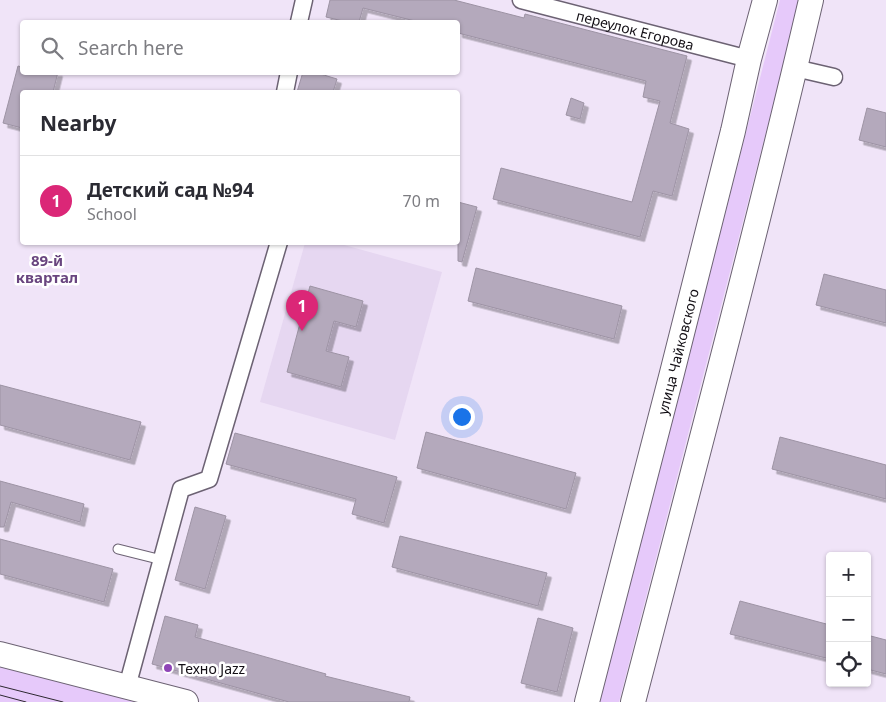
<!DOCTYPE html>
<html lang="en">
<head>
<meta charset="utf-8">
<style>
	:root { --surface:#fff; --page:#f2f2f3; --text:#2b2b33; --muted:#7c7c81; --line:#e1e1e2; --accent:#db2777 }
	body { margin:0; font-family:"Noto Sans",sans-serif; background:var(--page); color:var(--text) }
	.controls { position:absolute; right:15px; bottom:15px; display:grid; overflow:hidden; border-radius:5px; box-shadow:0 1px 4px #0004 }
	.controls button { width:45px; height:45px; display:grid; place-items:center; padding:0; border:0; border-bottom:1px solid var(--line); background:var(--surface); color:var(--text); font:25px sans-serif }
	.you { position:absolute; left:461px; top:416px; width:18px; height:18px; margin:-12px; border:4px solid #fff; border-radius:50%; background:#1a73e8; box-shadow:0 0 0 8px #1a73e833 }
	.badge { display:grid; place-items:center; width:32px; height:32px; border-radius:50%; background:var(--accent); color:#fff; font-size:16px; font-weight:700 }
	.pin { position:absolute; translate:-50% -41px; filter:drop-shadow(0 1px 2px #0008) }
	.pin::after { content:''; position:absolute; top:26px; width:18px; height:15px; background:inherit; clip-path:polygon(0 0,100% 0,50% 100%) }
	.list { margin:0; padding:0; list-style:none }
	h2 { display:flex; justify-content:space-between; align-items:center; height:65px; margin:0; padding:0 20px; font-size:21px }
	h2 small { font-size:16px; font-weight:400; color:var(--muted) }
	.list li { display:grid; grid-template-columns:32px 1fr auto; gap:15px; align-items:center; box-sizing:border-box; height:90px; padding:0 20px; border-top:1px solid var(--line) }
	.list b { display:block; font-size:19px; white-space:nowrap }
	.list p { margin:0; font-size:16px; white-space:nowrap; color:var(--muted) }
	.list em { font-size:16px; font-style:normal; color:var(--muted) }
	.icon { flex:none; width:28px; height:28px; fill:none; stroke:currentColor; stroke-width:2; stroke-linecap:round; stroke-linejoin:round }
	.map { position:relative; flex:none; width:886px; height:702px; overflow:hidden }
	.search { position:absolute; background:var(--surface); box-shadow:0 1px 4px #0004; left:20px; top:20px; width:440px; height:55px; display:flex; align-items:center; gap:12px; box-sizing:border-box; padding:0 18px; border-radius:5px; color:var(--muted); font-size:19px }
	.panel { position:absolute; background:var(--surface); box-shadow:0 1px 4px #0004; left:20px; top:90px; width:440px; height:155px; border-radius:5px }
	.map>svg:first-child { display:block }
	.built { fill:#e6d7f1 }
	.green { fill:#e6c9fa }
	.building { fill:#b4a9bc; stroke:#9d93a4; filter:url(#shadow) }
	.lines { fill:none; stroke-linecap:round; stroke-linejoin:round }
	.lane-casing { stroke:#6c6273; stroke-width:11 }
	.street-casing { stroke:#6c6273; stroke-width:19 }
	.secondary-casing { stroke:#6c6273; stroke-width:26 }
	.lane { stroke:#fff; stroke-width:9 }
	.street { stroke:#fff; stroke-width:16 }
	.secondary { stroke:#fff; stroke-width:24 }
	.tram { stroke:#2d2830; stroke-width:1 }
	.poi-dot { fill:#8f45b7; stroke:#fff; stroke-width:2 }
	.labels { text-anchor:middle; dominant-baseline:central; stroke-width:5; stroke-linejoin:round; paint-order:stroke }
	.street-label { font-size:14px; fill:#130f15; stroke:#fff }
	.poi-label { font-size:14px; fill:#130f15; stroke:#fff; text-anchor:start }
	.neighbourhood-label { font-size:15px; font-weight:bold; fill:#69457f; stroke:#fff }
</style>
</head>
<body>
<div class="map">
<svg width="886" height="702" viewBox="0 0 886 702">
	<defs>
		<filter id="shadow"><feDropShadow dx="4.5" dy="4.5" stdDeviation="0" flood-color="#0004"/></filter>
	</defs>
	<rect width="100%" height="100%" fill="#f0e4f8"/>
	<!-- built -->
	<path class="built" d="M 305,243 L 337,243 L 442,272 L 395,440 L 260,402 Z"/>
	<!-- green -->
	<path class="green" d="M 780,0 L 800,0 L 619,702 L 600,702 Z
		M 0,667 L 136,702 L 0,702 Z"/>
	<!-- building -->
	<path class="building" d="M 330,0 L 454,0 L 524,18 L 525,14 L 687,56 L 670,123 L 689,129 L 672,196 L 653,191 L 640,237 L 493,199 L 501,168 L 632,202 L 660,101 L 643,97 L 646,81 L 458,33 L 458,22 L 419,22 L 363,8 L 359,22 L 347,22 L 326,17 Z
		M 18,66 L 22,67 L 22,72 L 58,72 L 53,92 L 22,92 L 22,128 L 3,123 Z
		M 303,72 L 314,72 L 337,79 L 333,92 L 297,92 Z
		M 571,98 L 584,103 L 580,119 L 566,115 Z
		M 867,108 L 886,113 L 886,147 L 859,140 Z
		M 458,202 L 477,207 L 462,262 L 458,261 Z
		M 476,268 L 622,306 L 614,339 L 468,301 Z
		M 824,274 L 886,290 L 886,323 L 816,305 Z
		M 310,286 L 363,301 L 356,327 L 334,321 L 326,351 L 349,357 L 341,387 L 287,372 Z
		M 0,385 L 141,422 L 130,460 L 0,425 Z
		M 426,432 L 576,473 L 566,509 L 417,468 Z
		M 235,433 L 397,477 L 384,523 L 352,514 L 356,499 L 226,464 Z
		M 780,437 L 886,465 L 886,499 L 772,469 Z
		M 0,481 L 84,504 L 80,522 L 11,502 L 4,527 L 0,527 Z
		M 195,507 L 226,516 L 205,589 L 175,580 Z
		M 400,536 L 547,573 L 538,606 L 392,567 Z
		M 0,539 L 113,569 L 104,602 L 0,574 Z
		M 740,601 L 830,625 L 830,659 L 730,634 Z
		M 165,616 L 198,625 L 195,637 L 326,674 L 325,676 L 410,697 L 409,702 L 289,702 L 152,664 Z
		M 538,618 L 573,628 L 557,692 L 521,683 Z
		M 867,635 L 886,640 L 886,674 L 867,669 Z"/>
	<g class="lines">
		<defs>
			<path id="lane" d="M 118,549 L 162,560"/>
			<g id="street">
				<path id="s1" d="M 521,0 L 749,59"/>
				<path d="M 299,22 L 304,0"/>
				<path d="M 795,68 L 834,77"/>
				<path d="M 285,92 L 289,72"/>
				<path d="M 127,687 L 181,489 L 209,479 L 279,242"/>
			</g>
			<g id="secondary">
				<path d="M 0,654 L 186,702"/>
				<path id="s2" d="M 587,702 L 672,373 L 733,131 L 749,59 L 765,0"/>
				<path d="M 633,702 C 694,468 756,235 811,0"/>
			</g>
		</defs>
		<!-- lane casing -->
		<use href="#lane" class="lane-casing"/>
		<!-- street casing -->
		<use href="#street" class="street-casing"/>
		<!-- secondary casing -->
		<use href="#secondary" class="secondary-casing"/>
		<!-- lane -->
		<use href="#lane" class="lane"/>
		<!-- street -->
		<use href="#street" class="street"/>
		<!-- secondary -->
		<use href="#secondary" class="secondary"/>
		<!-- tram -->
		<path class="tram" d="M 0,686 L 63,702
			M 0,695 L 26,702"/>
	</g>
	<!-- markers -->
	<circle class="poi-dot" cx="168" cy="668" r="5"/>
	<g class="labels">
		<!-- street labels -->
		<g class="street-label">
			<text stroke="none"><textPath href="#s1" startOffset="118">переулок Егорова</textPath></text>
			<text stroke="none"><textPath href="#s2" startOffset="362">улица Чайковского</textPath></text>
		</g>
		<!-- poi labels -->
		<g class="poi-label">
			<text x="178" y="668">Техно Jazz</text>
		</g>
		<!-- neighbourhood labels -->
		<g class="neighbourhood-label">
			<text x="47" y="260">89-й<tspan x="47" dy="17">квартал</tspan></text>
		</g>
	</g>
</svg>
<div class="controls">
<button>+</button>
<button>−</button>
<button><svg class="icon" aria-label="locate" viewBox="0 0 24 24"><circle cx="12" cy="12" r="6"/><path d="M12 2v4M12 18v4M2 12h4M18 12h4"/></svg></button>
</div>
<div class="you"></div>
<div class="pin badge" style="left:302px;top:331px">1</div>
<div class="search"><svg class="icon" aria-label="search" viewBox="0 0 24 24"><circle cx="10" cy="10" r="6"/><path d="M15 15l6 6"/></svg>Search here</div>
<section class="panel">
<h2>Nearby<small></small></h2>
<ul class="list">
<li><span class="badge">1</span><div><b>Детский сад №94</b><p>School</p></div><em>70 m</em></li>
</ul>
</section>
</div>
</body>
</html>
